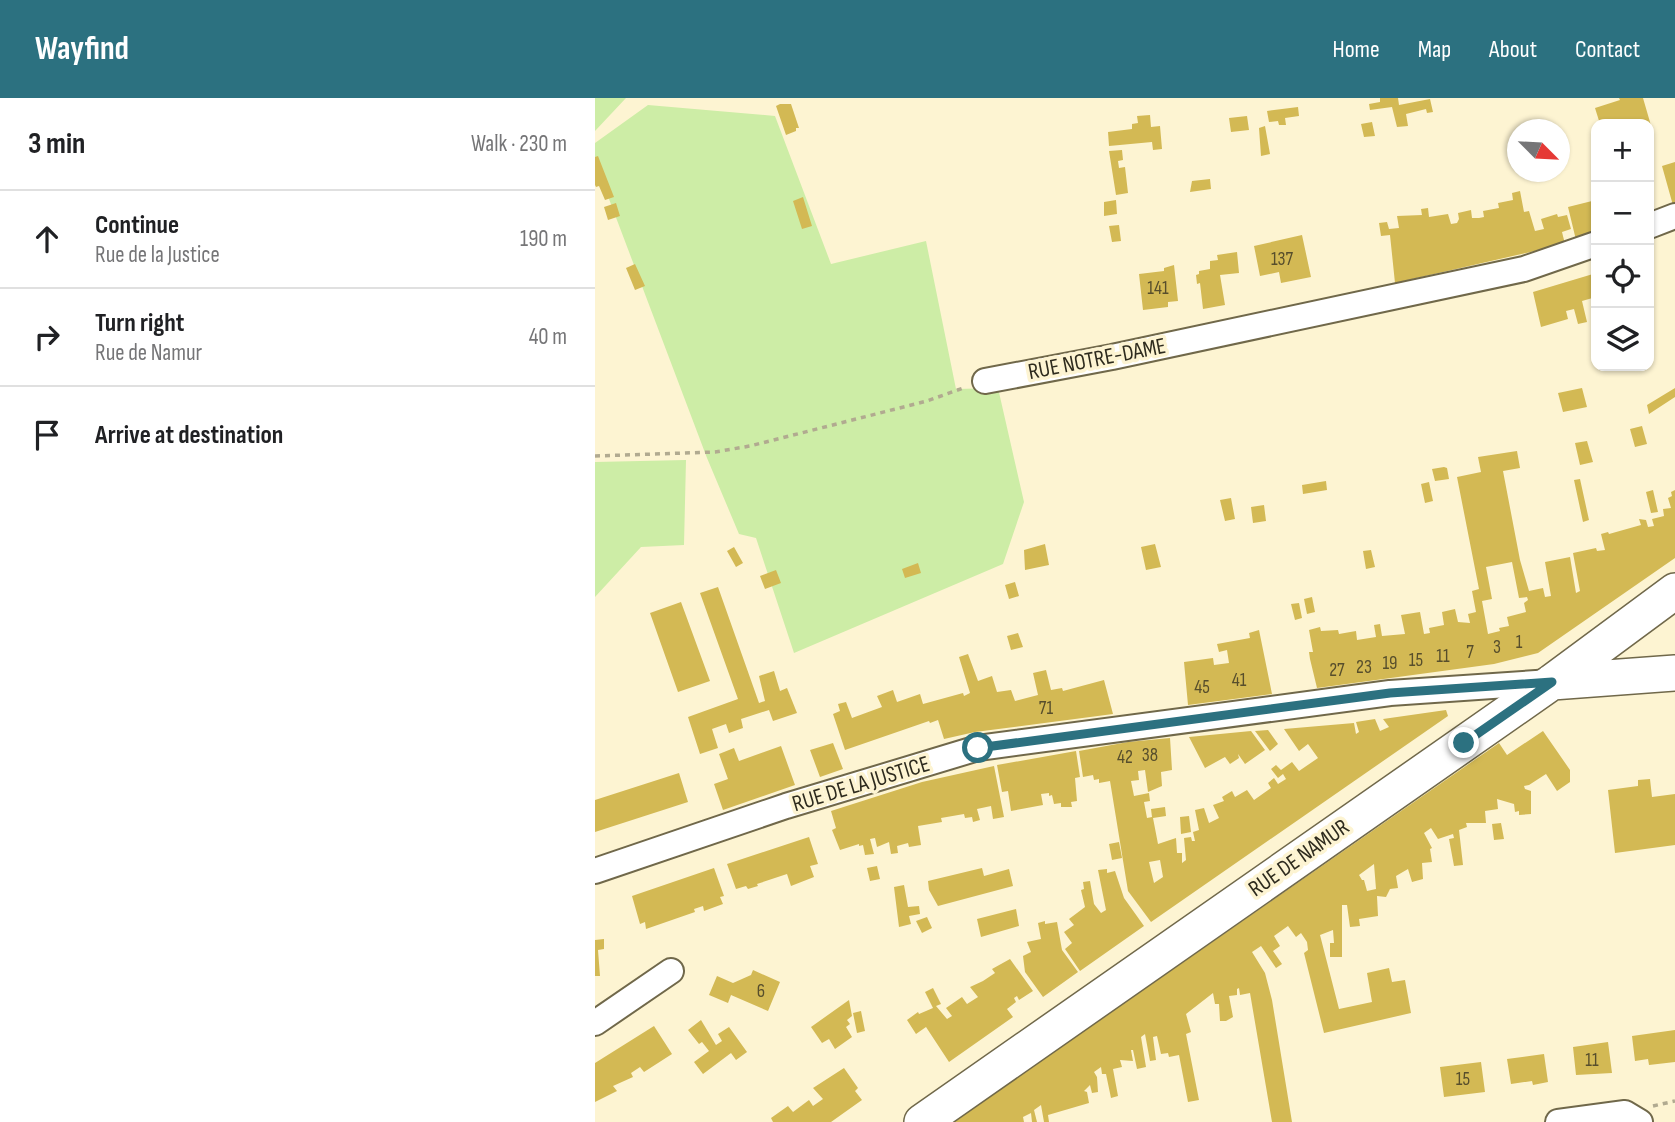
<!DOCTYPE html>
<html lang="en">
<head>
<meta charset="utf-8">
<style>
	:root { --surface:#fff; --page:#f2f2f2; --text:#202124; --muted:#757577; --line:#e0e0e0; --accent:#2c7180 }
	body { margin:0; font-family:"Sofia Sans Condensed",sans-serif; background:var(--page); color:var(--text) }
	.controls { position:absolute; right:21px; top:21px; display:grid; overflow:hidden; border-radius:14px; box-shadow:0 2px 5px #0004 }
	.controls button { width:63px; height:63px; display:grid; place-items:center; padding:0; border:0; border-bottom:2px solid var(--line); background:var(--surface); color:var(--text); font:35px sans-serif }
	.compass { position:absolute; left:912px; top:21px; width:63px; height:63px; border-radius:50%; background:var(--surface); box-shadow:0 2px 5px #0004; rotate:114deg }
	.stop { position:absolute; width:21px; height:21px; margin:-16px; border:5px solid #2c7180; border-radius:50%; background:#fff }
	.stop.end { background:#2c7180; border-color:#fff; box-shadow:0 2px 7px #0008 }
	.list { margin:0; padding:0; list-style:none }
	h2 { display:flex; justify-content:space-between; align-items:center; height:91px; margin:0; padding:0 28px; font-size:30px }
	h2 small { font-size:23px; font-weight:400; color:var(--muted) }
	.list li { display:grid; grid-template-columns:46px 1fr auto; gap:21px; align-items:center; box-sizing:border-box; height:98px; padding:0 28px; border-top:2px solid var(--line) }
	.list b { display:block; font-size:26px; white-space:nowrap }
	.list p { margin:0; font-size:23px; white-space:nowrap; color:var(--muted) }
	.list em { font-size:23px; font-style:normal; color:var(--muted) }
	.icon { flex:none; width:38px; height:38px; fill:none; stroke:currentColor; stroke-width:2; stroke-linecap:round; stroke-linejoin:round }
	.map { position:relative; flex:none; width:1080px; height:1024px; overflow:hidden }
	header { display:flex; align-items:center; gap:42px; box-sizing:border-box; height:98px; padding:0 35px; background:var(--accent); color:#fff }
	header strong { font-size:33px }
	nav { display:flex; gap:38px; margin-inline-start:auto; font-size:24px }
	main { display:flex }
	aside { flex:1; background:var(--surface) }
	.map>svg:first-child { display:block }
	.green { fill:#cdeda6 }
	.building { fill:#d3b954; fill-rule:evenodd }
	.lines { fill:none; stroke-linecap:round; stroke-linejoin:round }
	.street-casing { stroke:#70684a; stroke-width:28 }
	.secondary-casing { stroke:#70684a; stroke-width:38 }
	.path { stroke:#b1aa90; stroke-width:3.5; stroke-dasharray:5 5; stroke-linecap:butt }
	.street { stroke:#fff; stroke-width:24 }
	.secondary { stroke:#fff; stroke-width:35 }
	.route { stroke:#2c7180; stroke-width:9 }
	.labels { text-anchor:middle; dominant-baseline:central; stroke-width:7; stroke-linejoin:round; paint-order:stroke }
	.number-label { font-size:19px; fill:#574e2c }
	.street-label { font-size:23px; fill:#2e2b1e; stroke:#fdf4d2 }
</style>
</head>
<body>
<header>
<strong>Wayfind</strong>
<nav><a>Home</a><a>Map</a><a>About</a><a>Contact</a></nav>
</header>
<main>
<aside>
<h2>3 min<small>Walk · 230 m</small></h2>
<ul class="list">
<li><svg class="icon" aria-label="ahead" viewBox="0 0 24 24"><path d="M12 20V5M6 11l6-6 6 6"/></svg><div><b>Continue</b><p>Rue de la Justice</p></div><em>190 m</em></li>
<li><svg class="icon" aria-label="right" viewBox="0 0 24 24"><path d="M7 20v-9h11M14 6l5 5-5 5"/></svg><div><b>Turn right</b><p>Rue de Namur</p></div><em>40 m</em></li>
<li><svg class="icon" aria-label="arrive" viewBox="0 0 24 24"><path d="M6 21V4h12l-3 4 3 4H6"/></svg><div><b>Arrive at destination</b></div></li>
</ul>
</aside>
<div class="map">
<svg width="1080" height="1024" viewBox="0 0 1080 1024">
	<rect width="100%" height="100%" fill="#fdf4d2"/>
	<!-- green -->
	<path class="green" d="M 0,0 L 31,0 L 0,33 Z
		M 53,7 L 180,18 L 236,166 L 331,143 L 361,291 L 403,290 L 429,404 L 408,466 L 199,555 L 161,440 L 144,436 L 112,360 L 0,64 L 0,45 Z
		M 91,362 L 89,447 L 46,449 L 0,499 L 0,364 Z"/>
	<!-- building -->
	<path class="building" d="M 785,0 L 803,0 L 804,7 L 835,1 L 838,14 L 832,15 L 831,11 L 811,16 L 813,28 L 802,29 L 797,9 L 775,12 L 774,6 L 785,4 Z
		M 1024,0 L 1048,0 L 1057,31 L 1054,31 L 1054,26 L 1005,26 L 1000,10 L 1025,2 Z
		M 185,6 L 196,6 L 204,30 L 201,30 L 201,33 L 191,37 L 181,8 Z
		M 703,9 L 704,18 L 690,20 L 691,27 L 684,27 L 683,23 L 674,24 L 672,13 Z
		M 555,17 L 556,29 L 565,28 L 567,51 L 558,52 L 557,44 L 514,48 L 513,34 L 537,31 L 537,26 L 543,25 L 542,18 Z
		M 652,18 L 654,32 L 636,34 L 634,20 Z
		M 777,24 L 780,38 L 769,39 L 766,26 Z
		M 670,28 L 675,56 L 666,58 L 664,30 Z
		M 527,52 L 528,62 L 523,63 L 524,70 L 530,69 L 533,95 L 521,97 L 514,53 Z
		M 3,58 L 19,99 L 10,102 L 4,88 L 1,89 L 0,87 L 0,59 Z
		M 1080,64 L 1080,111 L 1079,111 L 1067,68 Z
		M 615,81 L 616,91 L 595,94 L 597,83 Z
		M 925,93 L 929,114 L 934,113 L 940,133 L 949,131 L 946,121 L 962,116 L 963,119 L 972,117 L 976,131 L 967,134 L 970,146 L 800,185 L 795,137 L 786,138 L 784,125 L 792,124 L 794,131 L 804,130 L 802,118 L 827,117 L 826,111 L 833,110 L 834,119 L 853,116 L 856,126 L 862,125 L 864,121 L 863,115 L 876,112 L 877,120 L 884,120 L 889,119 L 888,113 L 904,110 L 903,105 L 918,102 L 917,95 Z
		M 208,99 L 217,128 L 207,131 L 198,103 Z
		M 521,102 L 522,116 L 509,118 L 509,104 Z
		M 1001,102 L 1001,134 L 981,142 L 973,109 Z
		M 21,105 L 25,118 L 13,122 L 9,109 Z
		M 524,127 L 526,143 L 517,144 L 514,128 Z
		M 707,137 L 716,179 L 686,185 L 684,174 L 665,178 L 659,148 Z
		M 642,154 L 644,175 L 625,177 L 630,207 L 608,211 L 605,185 L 602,186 L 601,177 L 604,176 L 604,173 L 615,171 L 615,163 L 623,162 L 622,157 Z
		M 40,166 L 50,188 L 40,192 L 31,170 Z
		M 579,167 L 583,203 L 573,204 L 573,209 L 548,212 L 544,176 L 569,173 L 569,170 Z
		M 998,176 L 1001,199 L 987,203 L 992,224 L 983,226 L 979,211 L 971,213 L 973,221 L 946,229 L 938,194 Z
		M 987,290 L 992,309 L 968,314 L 963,295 Z
		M 1080,290 L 1080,299 L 1054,316 L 1052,307 Z
		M 1047,328 L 1052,346 L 1040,349 L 1035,331 Z
		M 992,343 L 998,364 L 985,367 L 980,345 Z
		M 922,353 L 925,370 L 908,373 L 925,462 L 934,493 L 948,490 L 950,499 L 956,498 L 950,464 L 975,459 L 981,495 L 985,493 L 978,455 L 1001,450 L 1002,453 L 1010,452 L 1006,436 L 1013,434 L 1014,436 L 1046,427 L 1044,421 L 1051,422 L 1053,429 L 1059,428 L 1057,421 L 1069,418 L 1068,411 L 1076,410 L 1073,400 L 1077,398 L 1076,394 L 1080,392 L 1080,460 L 943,555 L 899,566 L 722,590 L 715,561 L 714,554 L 718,554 L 714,532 L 725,529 L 726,533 L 743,532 L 744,536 L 761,533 L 762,542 L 781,539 L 779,527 L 785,526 L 787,538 L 810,536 L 806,517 L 825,514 L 829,536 L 835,535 L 834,530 L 849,527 L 847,514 L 860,511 L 863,524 L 875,525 L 873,516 L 881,514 L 877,493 L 884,491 L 862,379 L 886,374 L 883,359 ZM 917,464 L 924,500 L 932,499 L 933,502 L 929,505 L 931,514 L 912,519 L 914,528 L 904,530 L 905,533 L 893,536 L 887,503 L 897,501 L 891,469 Z
		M 849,369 L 852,370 L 854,381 L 840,383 L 837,371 Z
		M 985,381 L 994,422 L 988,424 L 979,382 Z
		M 731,383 L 732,392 L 708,396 L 707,387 Z
		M 834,384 L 838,403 L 830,405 L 826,386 Z
		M 1058,392 L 1063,414 L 1056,415 L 1051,394 Z
		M 636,400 L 640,421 L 630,423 L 625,402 Z
		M 669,407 L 671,423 L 658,425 L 656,409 Z
		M 450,446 L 454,467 L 430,472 L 429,452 Z
		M 560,446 L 566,469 L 551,472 L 546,449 Z
		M 139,449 L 148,465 L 141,469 L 132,453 Z
		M 776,452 L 780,469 L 771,471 L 768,453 Z
		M 323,465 L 326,475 L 310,480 L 307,471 Z
		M 181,472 L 186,485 L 170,491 L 165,478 Z
		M 420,484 L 424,498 L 414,501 L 410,487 Z
		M 123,489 L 164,605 L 170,603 L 164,578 L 179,573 L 185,593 L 192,590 L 202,615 L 178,623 L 174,612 L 146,621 L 148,630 L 134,635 L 131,626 L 117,631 L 123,650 L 105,656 L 93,619 L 143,601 L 105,495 Z
		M 717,499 L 720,514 L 712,516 L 709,501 Z
		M 86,504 L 115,583 L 83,594 L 55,515 Z
		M 704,505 L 707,520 L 700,522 L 696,506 Z
		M 664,532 L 677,596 L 593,607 L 589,564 L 618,560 L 619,567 L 634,565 L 632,552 L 624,554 L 622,546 L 655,540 L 654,535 Z
		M 423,535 L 428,549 L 416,552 L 412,538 Z
		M 373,556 L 383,583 L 397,578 L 402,594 L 416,592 L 420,603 L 443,597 L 438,575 L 451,572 L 456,592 L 467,590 L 468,593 L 509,582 L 518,616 L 380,634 L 349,641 L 343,622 L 335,625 L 334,623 L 250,652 L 238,616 L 245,613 L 243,606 L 251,604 L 257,620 L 287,609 L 282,598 L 298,592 L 302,604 L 325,596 L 328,606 L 368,595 L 369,598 L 375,595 L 364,559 Z
		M 851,612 L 853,618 L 556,824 L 533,793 L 515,683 L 504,685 L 504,681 L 499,682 L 498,677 L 488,679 L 484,653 L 533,644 L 575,640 L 577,672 L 566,674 L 567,688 L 553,694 L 550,672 L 543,673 L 544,682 L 536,683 L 539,698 L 554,695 L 555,703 L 549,704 L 552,720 L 557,719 L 556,711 L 570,709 L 571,718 L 558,720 L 563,746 L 581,740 L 582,755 L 587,755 L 587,765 L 591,762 L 589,740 L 596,739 L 597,743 L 600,743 L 598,734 L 604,732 L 600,712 L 609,710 L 614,725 L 624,720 L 618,707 L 629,703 L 627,699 L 637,693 L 640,699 L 652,692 L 659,702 L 676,690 L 673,685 L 679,680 L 683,686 L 691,681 L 688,676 L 683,680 L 676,671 L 681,667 L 686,672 L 697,664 L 704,673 L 723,660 L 713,646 L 704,653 L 689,631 L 759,625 L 761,636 L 764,634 L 761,624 L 780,621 L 785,633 L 794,629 L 788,621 ZM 565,762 L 568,779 L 559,785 L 554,764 Z
		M 673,632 L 683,646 L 675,653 L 660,633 Z
		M 656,633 L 670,652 L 650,666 L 643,656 L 644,660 L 635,666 L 630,659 L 610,670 L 594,639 Z
		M 948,633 L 975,672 L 975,684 L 962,693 L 951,676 L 934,687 L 929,688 L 930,691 L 936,693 L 936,716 L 924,717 L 924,713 L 920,714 L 919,706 L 902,701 L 903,711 L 890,713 L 891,725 L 871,725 L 872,729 L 864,732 L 868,767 L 859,768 L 854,741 L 859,740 L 858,736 L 843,741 L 836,730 L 829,735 L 837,750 L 835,751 L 837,764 L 827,765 L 828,781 L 817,784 L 813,771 L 801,778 L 803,790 L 795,791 L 791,799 L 782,798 L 783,818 L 764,821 L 765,828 L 755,829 L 752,807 L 747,807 L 747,859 L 735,859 L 735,845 L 739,845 L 738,832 L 725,837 L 744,911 L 777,904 L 772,875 L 794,870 L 797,884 L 810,882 L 816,915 L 729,935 L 709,855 L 713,852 L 712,844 L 706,835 L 701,839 L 693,828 L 679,838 L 685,848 L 678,853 L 687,866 L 681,870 L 666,848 L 657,854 L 670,875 L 677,902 L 697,1024 L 677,1024 L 655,895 L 645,897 L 644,890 L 642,891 L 642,897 L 634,898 L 638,919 L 631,923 L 625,923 L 624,906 L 620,906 L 618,895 L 591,916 L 596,934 L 591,936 L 604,1002 L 593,1004 L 584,957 L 574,959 L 573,955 L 566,956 L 562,938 L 558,939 L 561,962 L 555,963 L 550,936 L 546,939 L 551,969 L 542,971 L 538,952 L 536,952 L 538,963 L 525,962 L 527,969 L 518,971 L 523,998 L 516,1000 L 511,976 L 507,976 L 506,969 L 499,974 L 502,979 L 503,994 L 497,995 L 495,987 L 489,993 L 492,994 L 494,1005 L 453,1017 L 454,1024 L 449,1024 L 446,1007 L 439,1012 L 442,1024 L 437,1024 L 436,1015 L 428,1019 L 429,1024 L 358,1024 L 904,645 L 912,657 ZM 779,766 L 781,791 L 772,793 L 769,782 L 767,782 L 764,777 Z
		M 238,645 L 248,671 L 225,679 L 215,652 Z
		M 186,648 L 200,687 L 128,712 L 119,686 L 133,681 L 124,656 L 139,650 L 144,663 Z
		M 481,653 L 485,679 L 480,680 L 482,703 L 476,704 L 477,709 L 466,709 L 466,705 L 459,706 L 457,697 L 454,698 L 454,695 L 446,696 L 448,707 L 416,713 L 413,693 L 407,694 L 402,667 Z
		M 399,668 L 409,719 L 398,721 L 396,708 L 382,711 L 385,722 L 378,724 L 377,719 L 370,720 L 369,716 L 346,720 L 347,724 L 323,728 L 326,747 L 314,749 L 313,745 L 302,748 L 303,755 L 296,756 L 294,744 L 282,749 L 280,740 L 275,741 L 279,756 L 270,757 L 268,747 L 264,748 L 264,746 L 245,752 L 237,732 L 241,730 L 236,713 L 327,684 Z
		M 84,675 L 93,704 L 0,734 L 0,702 Z
		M 1055,681 L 1057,699 L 1080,696 L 1080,747 L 1020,755 L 1013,692 L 1043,688 L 1043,682 Z
		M 594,718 L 596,734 L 586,736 L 585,719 Z
		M 906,725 L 909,741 L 899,742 L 897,726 Z
		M 214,739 L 223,766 L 215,768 L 219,779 L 196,788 L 192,776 L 162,786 L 163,788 L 153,791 L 151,788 L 141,791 L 132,766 Z
		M 524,744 L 527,760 L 517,762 L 514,746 Z
		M 282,768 L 285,781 L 275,783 L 272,770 Z
		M 119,770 L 129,798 L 125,799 L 128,806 L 109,813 L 108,808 L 99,811 L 100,814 L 51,831 L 50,824 L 45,826 L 37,798 Z
		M 387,770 L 389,778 L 414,771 L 418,788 L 343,808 L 334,792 L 333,783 Z
		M 512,771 L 512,775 L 520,773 L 529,800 L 549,828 L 485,873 L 470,851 L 477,845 L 469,834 L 479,827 L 474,821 L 490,809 L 486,792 L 489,791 L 488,784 L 495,783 L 499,806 L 506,815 L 511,812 L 503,772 Z
		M 309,787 L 313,809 L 324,808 L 325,816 L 314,818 L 316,826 L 304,829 L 299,789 Z
		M 421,811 L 424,828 L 386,839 L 382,821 Z
		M 332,819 L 337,830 L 327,835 L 321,823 Z
		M 450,823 L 450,826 L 462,824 L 467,852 L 483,874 L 448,899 L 430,874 L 428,858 L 436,854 L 432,844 L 446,841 L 443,825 Z
		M 9,841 L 9,851 L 3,852 L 5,878 L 0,878 L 0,842 Z
		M 415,861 L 438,893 L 424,902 L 422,898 L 419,900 L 421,904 L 412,911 L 418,919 L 354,964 L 331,929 L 321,936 L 312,922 L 323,914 L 324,916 L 338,910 L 330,894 L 338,890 L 346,906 L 341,908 L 352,921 L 357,918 L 351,910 L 367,899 L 372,906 L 383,899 L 375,889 L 388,883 L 400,875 L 397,871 Z
		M 158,872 L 185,884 L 173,913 L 136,897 L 133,905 L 114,897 L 122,878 L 138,885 L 156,877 Z
		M 254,902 L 257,918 L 252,922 L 255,926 L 251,929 L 257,939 L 240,951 L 234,941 L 227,945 L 216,929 Z
		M 266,913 L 270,933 L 262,935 L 258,915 Z
		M 106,922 L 121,947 L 127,943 L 123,936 L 134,929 L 152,954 L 141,962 L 136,955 L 108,976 L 99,964 L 114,953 L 107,944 L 104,946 L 93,932 Z
		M 59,928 L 77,956 L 49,974 L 45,969 L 36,975 L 38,979 L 18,988 L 22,993 L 0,1004 L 0,965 Z
		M 1080,932 L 1080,964 L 1054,967 L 1053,961 L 1040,963 L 1037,938 Z
		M 1013,944 L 1017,975 L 981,977 L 978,949 Z
		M 949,956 L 953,984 L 938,987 L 937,983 L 916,986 L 912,961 Z
		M 886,964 L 890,994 L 849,999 L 845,969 Z
		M 249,970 L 263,990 L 260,993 L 267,1002 L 236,1024 L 178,1024 L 176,1020 L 193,1008 L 198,1014 L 214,1002 L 218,1008 L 228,1001 L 218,990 Z"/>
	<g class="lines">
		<defs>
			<path id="street" d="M 1054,128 L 1080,118
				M 390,283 L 517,259 L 929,171 L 1001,146
				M 0,773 L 191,708 L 383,650 L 795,595 L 956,584
				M 0,925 L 76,873
				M 963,1024 L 1030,1015 L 1045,1024"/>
			<path id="secondary" d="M 957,584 L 1080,575
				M 327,1024 L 957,584 L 1080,493"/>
		</defs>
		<!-- street casing -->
		<use href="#street" class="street-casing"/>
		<!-- secondary casing -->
		<use href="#secondary" class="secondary-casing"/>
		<!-- path -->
		<path class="path" d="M 0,358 L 120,354 L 155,348 L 332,303 L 371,289
			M 1058,1008 L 1080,1003"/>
		<!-- street -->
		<use href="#street" class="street"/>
		<!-- secondary -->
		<use href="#secondary" class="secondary"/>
	</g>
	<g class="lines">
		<!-- route -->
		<path class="route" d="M 383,650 L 795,595 L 957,584 L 869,645"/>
	</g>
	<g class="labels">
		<!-- number labels -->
		<g class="number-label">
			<text x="687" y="161">137</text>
			<text x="563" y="190">141</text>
			<text x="924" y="544">1</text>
			<text x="902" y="549">3</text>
			<text x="875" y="554">7</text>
			<text x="848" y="558">11</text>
			<text x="821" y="562">15</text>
			<text x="795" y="565">19</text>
			<text x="769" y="569">23</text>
			<text x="742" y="572">27</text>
			<text x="644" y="582">41</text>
			<text x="607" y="589">45</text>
			<text x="451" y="610">71</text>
			<text x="555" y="657">38</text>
			<text x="530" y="659">42</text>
			<text x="166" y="893">6</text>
			<text x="997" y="962">11</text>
			<text x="868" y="981">15</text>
		</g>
		<!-- street labels -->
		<g class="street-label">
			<text transform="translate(502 261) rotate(-11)">RUE NOTRE-DAME</text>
			<text transform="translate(266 686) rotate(-17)">RUE DE LA JUSTICE</text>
			<text transform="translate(704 760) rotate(-35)">RUE DE NAMUR</text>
		</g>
	</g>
</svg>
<div class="controls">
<button>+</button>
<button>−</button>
<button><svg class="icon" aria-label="locate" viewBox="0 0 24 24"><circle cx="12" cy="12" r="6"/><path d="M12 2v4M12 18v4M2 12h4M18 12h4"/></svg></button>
<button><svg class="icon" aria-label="layers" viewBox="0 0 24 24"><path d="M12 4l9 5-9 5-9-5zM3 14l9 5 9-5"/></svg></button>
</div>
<svg class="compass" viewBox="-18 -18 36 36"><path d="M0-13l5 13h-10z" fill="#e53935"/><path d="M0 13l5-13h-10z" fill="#757577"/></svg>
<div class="stop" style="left:383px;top:650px"></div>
<div class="stop end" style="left:869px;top:645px"></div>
</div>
</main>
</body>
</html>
